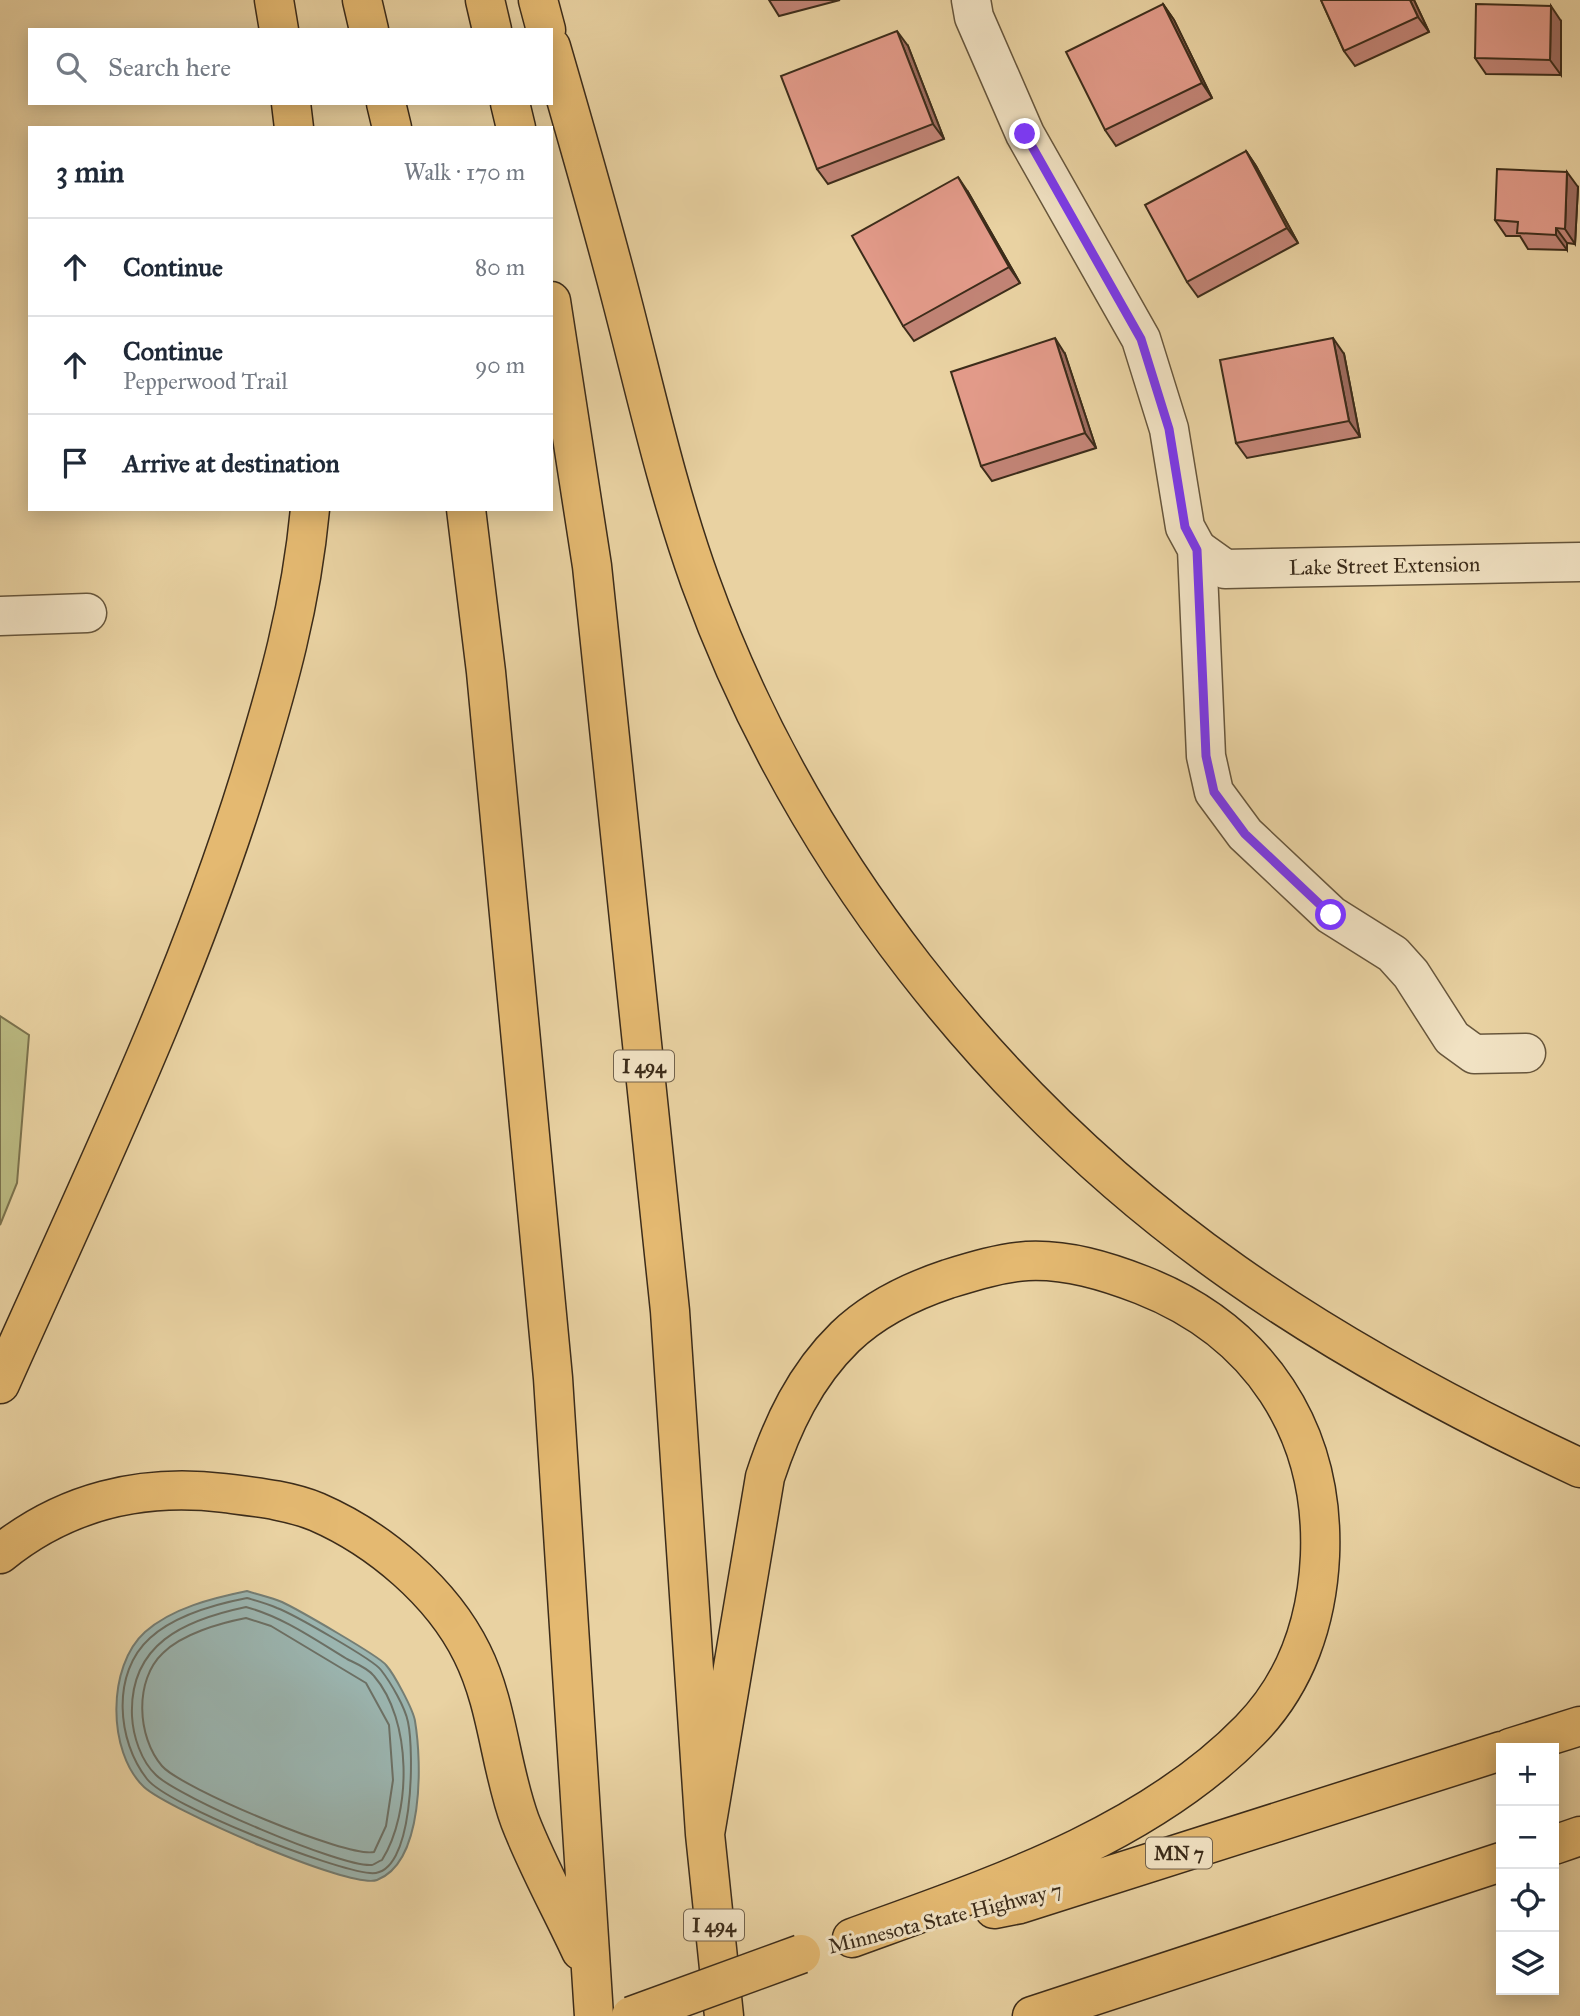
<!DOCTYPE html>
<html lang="en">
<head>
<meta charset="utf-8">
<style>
	:root { --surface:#fff; --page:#f2f2f3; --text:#1f2937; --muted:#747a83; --line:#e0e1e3 }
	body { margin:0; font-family:"IM FELL Great Primer",serif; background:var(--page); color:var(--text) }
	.controls { position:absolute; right:21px; bottom:21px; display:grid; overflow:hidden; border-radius:0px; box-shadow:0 4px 18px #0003 }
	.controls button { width:63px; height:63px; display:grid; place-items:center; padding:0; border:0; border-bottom:2px solid var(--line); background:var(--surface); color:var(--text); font:35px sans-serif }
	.stop { position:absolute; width:21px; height:21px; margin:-16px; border:5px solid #7c3aed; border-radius:50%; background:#fff }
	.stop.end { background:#7c3aed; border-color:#fff; box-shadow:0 2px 7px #0008 }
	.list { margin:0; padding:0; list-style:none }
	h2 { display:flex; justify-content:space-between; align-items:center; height:91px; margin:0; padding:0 28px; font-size:30px }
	h2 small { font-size:23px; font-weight:400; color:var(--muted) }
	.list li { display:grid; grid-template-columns:46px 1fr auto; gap:21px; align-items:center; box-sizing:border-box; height:98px; padding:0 28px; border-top:2px solid var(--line) }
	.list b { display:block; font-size:26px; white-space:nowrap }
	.list p { margin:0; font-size:23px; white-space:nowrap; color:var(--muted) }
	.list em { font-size:23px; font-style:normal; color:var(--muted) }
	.icon { flex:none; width:38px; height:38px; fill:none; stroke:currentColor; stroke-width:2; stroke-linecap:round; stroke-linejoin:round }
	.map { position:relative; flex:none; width:1580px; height:2016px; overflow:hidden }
	.search { position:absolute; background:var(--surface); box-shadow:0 4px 18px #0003; left:28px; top:28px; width:525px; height:77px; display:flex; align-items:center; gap:18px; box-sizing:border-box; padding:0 24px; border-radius:0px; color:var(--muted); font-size:26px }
	.panel { position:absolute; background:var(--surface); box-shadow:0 4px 18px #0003; left:28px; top:126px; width:525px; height:385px; border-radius:0px }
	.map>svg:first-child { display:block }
	.green { fill:#bbba82; stroke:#7c734e; stroke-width:2 }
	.water { fill:#9bb5b0; stroke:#757e74; stroke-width:2 }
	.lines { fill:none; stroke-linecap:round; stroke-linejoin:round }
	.shore { stroke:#6c7065; stroke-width:2 }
	.minor-casing { stroke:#67563c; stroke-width:41 }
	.highway-casing { stroke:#3c2c1a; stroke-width:41 }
	.minor { stroke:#f1e2c3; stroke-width:38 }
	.highway { stroke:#e4b971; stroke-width:38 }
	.highway-bridge-casing { stroke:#3c2c1a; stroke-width:41; stroke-linecap:butt }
	.highway-bridge { stroke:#e4b971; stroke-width:38 }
	.wall { fill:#c28476; stroke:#3c2c1a; stroke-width:2 }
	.shaded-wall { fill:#9e6c60; stroke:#3c2c1a; stroke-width:2 }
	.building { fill:#e29a89; stroke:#3c2c1a; stroke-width:2 }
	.route { stroke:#7c3aed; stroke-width:9 }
	.labels { text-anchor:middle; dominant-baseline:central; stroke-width:6; stroke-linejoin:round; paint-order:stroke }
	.shield { fill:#f1e2c3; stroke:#72634d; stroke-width:2 }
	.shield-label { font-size:19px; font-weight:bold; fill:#3c2c1a }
	.street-label { font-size:21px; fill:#3c2c1a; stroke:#f1e2c3 }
</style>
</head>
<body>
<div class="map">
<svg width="1580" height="2016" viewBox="0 0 1580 2016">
	<rect width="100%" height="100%" fill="#e9d2a2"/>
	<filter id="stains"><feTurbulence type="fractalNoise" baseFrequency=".00286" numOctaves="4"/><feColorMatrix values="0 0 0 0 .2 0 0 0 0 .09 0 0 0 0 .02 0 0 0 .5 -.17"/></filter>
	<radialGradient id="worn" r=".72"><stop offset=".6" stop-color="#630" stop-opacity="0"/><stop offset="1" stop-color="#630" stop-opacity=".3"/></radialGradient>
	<!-- green -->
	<path class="green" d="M 0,1016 L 29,1035 L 17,1183 L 0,1225 Z"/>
	<!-- water -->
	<path class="water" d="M 247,1591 C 259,1595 271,1597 282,1602 C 297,1609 379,1656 386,1665 C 394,1674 413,1709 415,1721 C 422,1763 424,1862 377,1880 C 351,1890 168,1809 144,1787 C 107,1752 107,1666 145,1632 C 172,1608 213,1598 247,1591 Z"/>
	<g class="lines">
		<!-- shore -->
		<path class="shore" d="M 247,1598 C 257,1601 268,1604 277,1608 C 293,1614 374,1660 381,1670 C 391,1683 405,1707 408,1722 C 414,1750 415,1878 370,1873 C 333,1870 168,1806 147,1779 C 117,1741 111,1673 150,1638 C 174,1616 216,1604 247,1598 Z
			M 246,1607 C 283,1617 314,1639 347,1659 C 355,1663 368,1668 374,1676 C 412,1720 412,1812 382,1860 C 381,1860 373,1865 372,1865 C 342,1868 178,1797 156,1775 C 141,1761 133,1736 132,1716 C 129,1644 184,1620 246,1607 Z
			M 246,1618 L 271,1626 L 366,1683 L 389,1725 L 393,1780 L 386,1826 L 374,1852 C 347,1858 181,1788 162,1766 C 137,1737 134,1680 163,1653 C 182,1634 220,1623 246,1618 Z"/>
		<defs>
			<g id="minor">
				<path d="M 971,0 L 974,17 L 1025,134 L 1141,339 L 1169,429 L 1185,527 L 1197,549 L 1206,756 L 1214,792 L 1245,834 L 1331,915 L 1393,954 L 1411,974 L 1452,1038 L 1474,1054 L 1526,1053"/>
				<path id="s1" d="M 1197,549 L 1225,569 L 1580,562"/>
				<path d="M 0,616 L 87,613"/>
			</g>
			<path id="highway" d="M 274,0 L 279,30
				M 362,0 L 369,30
				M 485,0 L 492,30
				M 538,0 L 546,30
				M 551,47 C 576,133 601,219 623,305 C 647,398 668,492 700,581 C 800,858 994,1104 1234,1273 C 1342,1349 1460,1412 1580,1468
				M 291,103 L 294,128
				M 386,103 L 392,128
				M 510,103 L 516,128
				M 551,301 L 592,566 L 670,1311 L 705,1834 L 724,2016
				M 466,509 L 486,672 L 553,1378 L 594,2016
				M 0,1384 C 89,1184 185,987 250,777 C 278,686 301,605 310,509
				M 0,1554 C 64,1502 141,1483 224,1493 C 255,1497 288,1500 317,1512 C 379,1539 442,1592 472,1653 C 498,1705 500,1767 520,1821 C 537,1865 561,1908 581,1951
				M 1510,1748 L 1580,1726
				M 705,1834 L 765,1477 C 782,1425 805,1376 845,1337 C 873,1310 912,1291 948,1279 C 974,1271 1000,1263 1027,1261 C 1067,1259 1106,1271 1142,1285 C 1259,1331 1325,1430 1320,1556 C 1317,1621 1296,1683 1250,1730 C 1146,1837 989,1888 852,1938
				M 1554,1845 L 1580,1836
				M 994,1909 L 1020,1904 L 1501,1751
				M 1032,2016 L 1501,1862"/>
		</defs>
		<!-- minor casing -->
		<use href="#minor" class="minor-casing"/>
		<!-- highway casing -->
		<use href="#highway" class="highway-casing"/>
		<!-- minor -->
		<use href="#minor" class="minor"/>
		<!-- highway -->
		<use href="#highway" class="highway"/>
		<defs>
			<path id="highway-bridge" d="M 631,2016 L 801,1954"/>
		</defs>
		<!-- highway-bridge casing -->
		<use href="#highway-bridge" class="highway-bridge-casing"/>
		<!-- highway-bridge -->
		<use href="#highway-bridge" class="highway-bridge"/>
	</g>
	<!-- wall -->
	<path class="wall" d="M 769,0 L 840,0 L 779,16 Z
		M 1321,0 L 1414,0 L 1429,32 L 1355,66 L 1344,51 Z
		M 1163,4 L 1174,20 L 1212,98 L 1116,146 L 1105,130 Z
		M 1561,21 L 1561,75 L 1486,74 L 1475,58 Z
		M 908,46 L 944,139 L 828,184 L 817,169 Z
		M 1246,151 L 1256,166 L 1298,243 L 1198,297 L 1187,282 Z
		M 1578,187 L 1575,244 L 1567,243 L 1567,250 L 1528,249 L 1520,236 L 1506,236 L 1495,220 Z
		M 968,192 L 1020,283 L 914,341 L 903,326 Z
		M 1065,354 L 1096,448 L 992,481 L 981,466 Z
		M 1344,354 L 1360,437 L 1247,458 L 1236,443 Z"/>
	<!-- shaded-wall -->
	<path class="shaded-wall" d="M 1410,0 L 1414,0 L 1429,32 L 1418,17 Z
		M 1163,4 L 1174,20 L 1212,98 L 1202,83 Z
		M 1551,6 L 1561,21 L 1561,75 L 1550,60 Z
		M 897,31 L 908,46 L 944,139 L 933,124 Z
		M 1246,151 L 1256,166 L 1298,243 L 1287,228 Z
		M 1567,172 L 1578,187 L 1575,244 L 1565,229 Z
		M 958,177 L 968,192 L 1020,283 L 1009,267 Z
		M 1556,228 L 1567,243 L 1567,250 L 1556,235 Z
		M 1055,338 L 1065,354 L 1096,448 L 1085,433 Z
		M 1333,338 L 1344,354 L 1360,437 L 1349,421 Z"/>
	<!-- building -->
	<path class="building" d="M 1321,0 L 1410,0 L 1418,17 L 1344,51 Z
		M 1163,4 L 1202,83 L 1105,130 L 1066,52 Z
		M 1476,4 L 1551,6 L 1550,60 L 1475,58 Z
		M 897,31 L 933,124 L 817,169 L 781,76 Z
		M 1246,151 L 1287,228 L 1187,282 L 1145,205 Z
		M 1497,169 L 1567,172 L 1565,229 L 1556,228 L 1556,235 L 1517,233 L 1518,222 L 1495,220 Z
		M 958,177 L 1009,267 L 903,326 L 852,236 Z
		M 1055,338 L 1085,433 L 981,466 L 951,372 Z
		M 1333,338 L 1349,421 L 1236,443 L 1220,360 Z"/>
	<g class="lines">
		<!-- route -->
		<path class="route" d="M 1025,134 L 1141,339 L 1169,429 L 1185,527 L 1197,550 L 1206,756 L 1214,792 L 1245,834 L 1331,915"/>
	</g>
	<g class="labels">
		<!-- shield labels -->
		<g class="shield">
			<rect x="614" y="1050.5" width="60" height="31" rx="5"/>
			<rect x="1146" y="1837.5" width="66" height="31" rx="5"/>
			<rect x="684" y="1909.5" width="60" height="31" rx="5"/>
		</g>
		<g class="shield-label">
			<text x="644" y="1066">I 494</text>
			<text x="1179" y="1853">MN 7</text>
			<text x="714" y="1925">I 494</text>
		</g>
		<!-- street labels -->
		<g class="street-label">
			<text stroke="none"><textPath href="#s1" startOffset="194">Lake Street Extension</textPath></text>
			<text transform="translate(945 1918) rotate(-14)">Minnesota State Highway 7</text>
		</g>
	</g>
	<rect width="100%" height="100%" filter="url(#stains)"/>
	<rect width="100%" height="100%" fill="url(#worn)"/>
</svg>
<div class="controls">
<button>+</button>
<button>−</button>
<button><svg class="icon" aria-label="locate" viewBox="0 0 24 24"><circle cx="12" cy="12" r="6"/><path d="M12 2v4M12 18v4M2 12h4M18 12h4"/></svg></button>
<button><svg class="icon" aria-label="layers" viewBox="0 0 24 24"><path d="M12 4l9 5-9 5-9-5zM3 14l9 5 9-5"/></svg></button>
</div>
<div class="stop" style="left:1331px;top:915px"></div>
<div class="stop end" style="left:1025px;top:134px"></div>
<div class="search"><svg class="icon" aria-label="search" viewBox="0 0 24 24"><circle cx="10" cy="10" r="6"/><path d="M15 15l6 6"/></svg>Search here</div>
<section class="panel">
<h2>3 min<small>Walk · 170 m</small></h2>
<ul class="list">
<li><svg class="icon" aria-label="ahead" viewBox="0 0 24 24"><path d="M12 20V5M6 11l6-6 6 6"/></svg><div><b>Continue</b></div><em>80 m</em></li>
<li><svg class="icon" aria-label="ahead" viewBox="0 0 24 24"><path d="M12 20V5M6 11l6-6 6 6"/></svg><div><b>Continue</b><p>Pepperwood Trail</p></div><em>90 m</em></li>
<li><svg class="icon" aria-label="arrive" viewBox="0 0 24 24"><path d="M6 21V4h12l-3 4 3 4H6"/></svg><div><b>Arrive at destination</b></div></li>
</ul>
</section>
</div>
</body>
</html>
